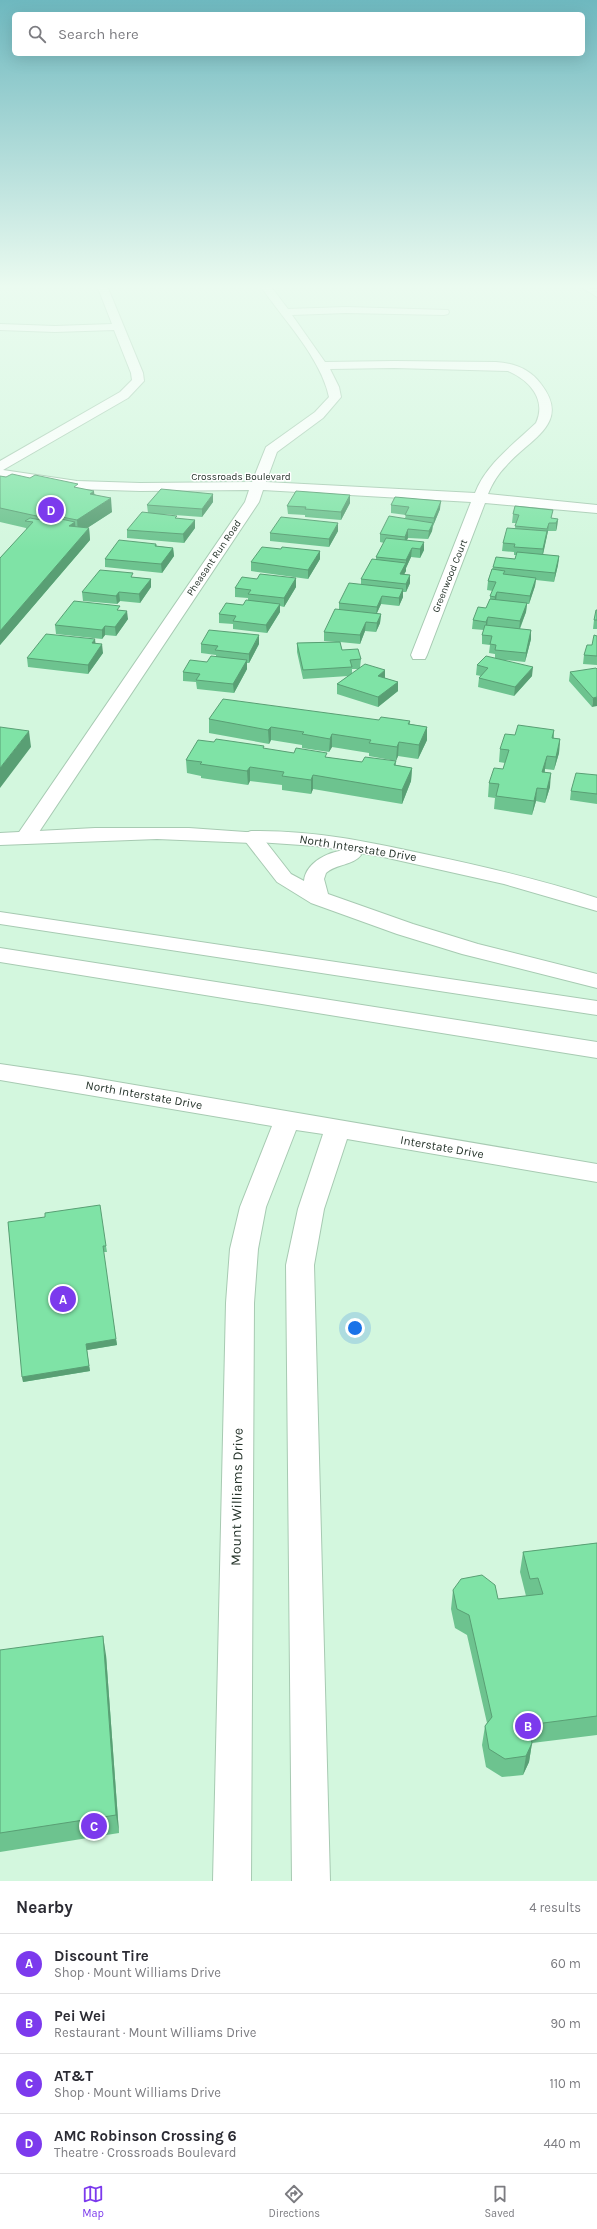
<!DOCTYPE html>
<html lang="en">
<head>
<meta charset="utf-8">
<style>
	:root { --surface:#fff; --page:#f7f7f7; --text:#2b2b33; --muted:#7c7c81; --line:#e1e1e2; --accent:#7c3aed }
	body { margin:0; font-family:Karla,sans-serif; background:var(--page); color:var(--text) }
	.you { position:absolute; left:355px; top:1328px; width:14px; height:14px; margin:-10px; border:3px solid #fff; border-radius:50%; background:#1a73e8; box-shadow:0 0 0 6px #1a73e833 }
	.badge { display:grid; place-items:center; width:26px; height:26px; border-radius:50%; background:var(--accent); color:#fff; font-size:13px; font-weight:700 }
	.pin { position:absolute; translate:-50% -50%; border:2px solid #fff; box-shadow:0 1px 4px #0006 }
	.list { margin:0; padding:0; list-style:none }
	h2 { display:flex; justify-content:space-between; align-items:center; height:52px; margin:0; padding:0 16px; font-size:17px }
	h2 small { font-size:13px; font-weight:400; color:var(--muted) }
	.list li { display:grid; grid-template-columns:26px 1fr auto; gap:12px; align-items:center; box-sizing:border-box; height:60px; padding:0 16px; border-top:1px solid var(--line) }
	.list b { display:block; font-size:15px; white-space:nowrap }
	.list p { margin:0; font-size:13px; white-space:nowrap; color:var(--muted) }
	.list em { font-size:13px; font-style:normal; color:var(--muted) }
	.icon { flex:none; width:22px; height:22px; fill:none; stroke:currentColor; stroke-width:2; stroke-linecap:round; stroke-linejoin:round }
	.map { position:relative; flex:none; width:597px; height:1881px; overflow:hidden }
	.search { position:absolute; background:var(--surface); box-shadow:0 4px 16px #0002; left:12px; right:12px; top:12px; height:44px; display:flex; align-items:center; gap:10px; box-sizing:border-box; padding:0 14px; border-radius:6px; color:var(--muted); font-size:15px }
	.sheet { height:292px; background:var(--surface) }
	nav { display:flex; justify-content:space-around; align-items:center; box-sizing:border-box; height:56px; border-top:1px solid var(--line); background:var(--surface); font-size:11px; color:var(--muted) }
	nav a { display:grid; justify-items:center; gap:2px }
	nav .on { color:var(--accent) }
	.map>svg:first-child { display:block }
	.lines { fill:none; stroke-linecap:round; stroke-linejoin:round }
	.minor-casing { stroke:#a7cab2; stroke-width:2 }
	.major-casing { stroke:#a7cab2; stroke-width:2 }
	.highway-casing { stroke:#a7cab2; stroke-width:2 }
	.minor { fill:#fff; fill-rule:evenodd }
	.major { fill:#fff; fill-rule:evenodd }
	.highway { fill:#fff; fill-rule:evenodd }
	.wall { fill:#6dc38f; fill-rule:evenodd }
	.shaded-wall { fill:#599f74 }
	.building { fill:#7fe3a6; stroke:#599f74 }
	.labels { text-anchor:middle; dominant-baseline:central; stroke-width:3; stroke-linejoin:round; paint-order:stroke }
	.far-street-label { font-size:10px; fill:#26342b; stroke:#fff }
	.street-label { font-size:12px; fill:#26342b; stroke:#fff }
	.near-street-label { font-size:14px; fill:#26342b; stroke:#fff }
</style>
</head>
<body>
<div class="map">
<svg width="597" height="1881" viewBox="0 0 597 1881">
	<rect width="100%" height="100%" fill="#d3f7de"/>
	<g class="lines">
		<defs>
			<path id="minor" d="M 98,288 L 108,288 L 143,373 L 144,381 L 128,398 L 3,470 L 77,481 L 140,483 L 252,482 L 266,447 L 315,412 L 329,397 C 321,358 283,319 262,288 L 272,288 L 288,309 L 346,307 L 448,310 L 449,312 L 448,314 L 444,315 L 346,313 L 292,315 L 325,362 L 394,361 L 496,362 C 514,363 530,369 541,384 C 572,424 529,439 506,466 C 498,474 492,484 488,494 L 597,505 L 597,513 L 485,503 L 427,655 L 425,659 L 413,659 L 411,655 L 471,502 L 263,490 L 259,502 L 35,838 L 32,842 L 25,844 L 18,842 L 15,838 L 245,502 L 249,490 L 140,491 L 77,489 L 0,478 L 0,461 L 120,392 L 132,380 L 131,373 L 114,330 L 55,332 L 0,330 L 0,324 L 55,326 L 112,324 ZM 394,368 L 508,371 C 529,380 547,399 536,423 C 514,444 486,464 475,493 L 266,482 L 277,452 L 323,418 L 341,397 L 339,387 L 330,369 Z
				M 583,288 L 597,289 L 597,297 Z
				M 252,831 C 313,830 370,842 429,855 C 486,867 542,880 597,898 L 597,911 L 504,884 L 379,856 L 316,846 L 245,841 L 242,837 L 245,833 Z
				M 0,1064 L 82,1076 L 597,1164 L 597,1182 L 347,1139 L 324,1209 L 314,1265 L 330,1881 L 292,1881 L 286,1265 L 298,1209 L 323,1134 L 296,1130 L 266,1207 L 258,1249 L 254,1303 L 251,1881 L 213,1881 L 226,1303 L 230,1249 L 240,1207 L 272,1126 L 0,1080 Z"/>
			<path id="major" d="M 95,828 L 189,828 L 259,833 L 262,837 L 259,841 L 252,843 L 157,839 L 0,845 L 0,833 Z"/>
			<path id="highway" d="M 252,831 L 259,833 L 291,874 L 304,881 C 306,859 339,846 358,851 L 361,855 C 354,865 336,864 326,873 L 324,879 L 328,894 L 413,924 L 478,944 L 597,974 L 597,988 L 462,954 L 397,934 L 311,903 L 277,882 L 242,837 L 245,833 Z
				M 0,912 L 597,1001 L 597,1015 L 0,924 Z
				M 0,948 L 597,1042 L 597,1058 L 0,962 Z"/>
		</defs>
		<!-- minor casing -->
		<use href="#minor" class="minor-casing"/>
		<!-- major casing -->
		<use href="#major" class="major-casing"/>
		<!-- highway casing -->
		<use href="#highway" class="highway-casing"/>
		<!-- minor -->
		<use href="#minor" class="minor"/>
		<!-- major -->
		<use href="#major" class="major"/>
		<!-- highway -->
		<use href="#highway" class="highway"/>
	</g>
	<!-- wall -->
	<path class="wall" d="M 0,476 L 79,488 L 95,494 L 112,512 L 87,528 L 89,528 L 90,540 L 0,645 L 0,558 L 26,530 L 26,528 L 0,522 Z
		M 350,495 L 350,503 L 341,520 L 305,517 L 305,515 L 288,514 L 287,506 Z
		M 213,502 L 202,517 L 161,514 L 177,518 L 195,528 L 184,543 L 127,538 L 127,530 L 148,513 L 147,505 Z
		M 391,505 L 440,509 L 433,526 L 432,531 L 428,539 L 408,538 L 407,540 L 424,550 L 420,558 L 411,557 L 406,568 L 406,571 L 404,574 L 410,575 L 410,583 L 406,592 L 403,592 L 403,597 L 399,606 L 381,604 L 377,613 L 381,614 L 380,623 L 376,632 L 365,631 L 360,644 L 340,642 L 342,650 L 361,659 L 360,668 L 385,678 L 398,682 L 398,691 L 378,707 L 337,694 L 337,684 L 348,676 L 303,679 L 297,652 L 297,643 L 336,642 L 324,641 L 324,632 L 339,610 L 339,603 L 361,584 L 361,579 L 376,560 L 376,557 L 384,543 L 380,542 L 380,534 L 405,518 L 406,515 L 391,513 ZM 352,669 L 359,669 L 352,674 Z
		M 513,514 L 558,519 L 557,527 L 556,531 L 548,531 L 543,555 L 559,556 L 558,565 L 554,582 L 536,580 L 535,586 L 529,604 L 527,604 L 526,612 L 520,629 L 531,630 L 531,639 L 525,662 L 505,660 L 532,676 L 514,696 L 478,687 L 479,678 L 481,676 L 476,675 L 477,665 L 495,658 L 495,654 L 489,653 L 490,645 L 482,644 L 482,635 L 484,630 L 472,629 L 473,620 L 486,608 L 490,599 L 490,596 L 493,591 L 487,590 L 488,581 L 492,569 L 493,567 L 515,559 L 516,555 L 514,555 L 514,552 L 502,551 L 503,543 L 515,528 L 516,523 L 512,523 Z
		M 338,531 L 329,547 L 270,541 L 270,533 Z
		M 156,544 L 157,546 L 173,548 L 174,556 L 162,573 L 105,567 L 105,559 Z
		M 281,549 L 320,551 L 320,559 L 308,579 L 251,571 L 251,562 Z
		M 133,577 L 151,579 L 151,587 L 140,603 L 120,601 L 117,604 L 83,601 L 82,592 Z
		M 296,578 L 296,587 L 284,607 L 280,606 L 280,612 L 267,633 L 233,629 L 233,624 L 219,623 L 219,614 L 243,605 L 248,600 L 248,598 L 235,597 L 235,588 L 257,579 Z
		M 120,610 L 128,619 L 116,636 L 105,635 L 102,639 L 56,634 L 55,625 Z
		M 597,610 L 597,629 L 593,629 L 594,620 Z
		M 597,636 L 597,665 L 583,664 L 584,655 L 592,645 Z
		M 95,644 L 103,653 L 88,674 L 28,667 L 27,658 Z
		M 201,644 L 259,644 L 249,663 L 247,663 L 247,669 L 234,693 L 197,689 L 196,682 L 183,681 L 183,672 L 207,662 L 216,657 L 216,655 L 201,653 Z
		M 597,669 L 592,707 L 569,681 L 570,672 Z
		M 209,719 L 379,720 L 410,721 L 410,724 L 427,727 L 427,740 L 418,759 L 398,756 L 396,761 L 369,756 L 369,753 L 332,747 L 329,752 L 302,748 L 302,745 L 271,740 L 269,744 L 209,733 Z
		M 554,730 L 554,738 L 560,739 L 559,753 L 554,770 L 545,769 L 545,773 L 550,787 L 545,803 L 536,801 L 532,815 L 494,809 L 495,798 L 488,797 L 489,783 L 503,769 L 505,763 L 499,762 L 500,749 L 515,735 Z
		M 264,749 L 362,762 L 396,761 L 396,765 L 412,768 L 411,781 L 402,804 L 313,789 L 311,794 L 282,790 L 282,785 L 250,781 L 248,785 L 201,778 L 201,776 L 187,773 L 186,760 Z
		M 597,775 L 597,804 L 570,800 L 571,791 Z
		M 8,1222 L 106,1246 L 107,1252 L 103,1252 L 117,1345 L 87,1350 L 90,1371 L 23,1382 Z
		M 597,1543 L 597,1735 L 532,1743 L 529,1762 L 523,1775 L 502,1777 L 486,1767 L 482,1745 L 485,1726 L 487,1723 L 467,1635 L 455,1628 L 451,1609 L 453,1590 L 498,1599 L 526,1596 L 520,1572 L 523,1552 Z
		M 0,1650 L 106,1655 L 119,1833 L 0,1852 Z"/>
	<!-- shaded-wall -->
	<path class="shaded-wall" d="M 94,491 L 95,505 L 90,494 Z
		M 213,494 L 213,502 L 202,517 L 202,509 Z
		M 350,495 L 350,503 L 341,520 L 341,512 Z
		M 111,498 L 112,512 L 78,534 L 77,520 Z
		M 441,501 L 440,509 L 433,526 L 434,518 Z
		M 47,514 L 49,528 L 42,532 L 41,517 Z
		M 558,519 L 557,527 L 556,531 L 556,523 Z
		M 195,520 L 195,528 L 184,543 L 183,534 Z
		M 75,522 L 76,534 L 69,526 Z
		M 338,523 L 338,531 L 329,547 L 329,539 Z
		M 433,523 L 432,531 L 428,539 L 429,531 Z
		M 549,523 L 548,531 L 542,558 L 543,549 Z
		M 89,528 L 90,540 L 0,645 L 0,631 Z
		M 408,529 L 408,538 L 404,545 L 405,537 Z
		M 424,542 L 424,550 L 420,558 L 420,549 Z
		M 173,548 L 174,556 L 162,573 L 161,564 Z
		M 412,548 L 411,557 L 406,568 L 406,571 L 400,582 L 400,574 L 406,563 L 406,560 Z
		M 320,551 L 320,559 L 308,579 L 308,570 Z
		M 559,556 L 558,565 L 554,582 L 555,573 Z
		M 410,575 L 410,583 L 406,592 L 406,584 Z
		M 296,578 L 296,587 L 284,607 L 284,598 Z
		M 536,578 L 535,586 L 529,604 L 530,596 Z
		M 151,579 L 151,587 L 140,603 L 139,594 Z
		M 403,589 L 403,597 L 399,606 L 399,598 Z
		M 119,592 L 120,601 L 117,604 L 116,596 Z
		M 497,592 L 496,601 L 494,605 L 495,597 Z
		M 382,596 L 381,604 L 376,615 L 377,607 Z
		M 527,603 L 526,612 L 519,630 L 520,621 Z
		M 280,604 L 280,612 L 267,633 L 266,625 Z
		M 127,611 L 128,619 L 116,636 L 115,627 Z
		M 381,614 L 380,623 L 376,632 L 377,623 Z
		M 488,617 L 487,626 L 486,631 L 486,622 Z
		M 366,622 L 365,631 L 360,644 L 360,635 Z
		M 105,626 L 105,635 L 102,639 L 102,630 Z
		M 531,630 L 531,639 L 525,662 L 526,653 Z
		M 259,635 L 259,644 L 249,663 L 249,654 Z
		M 95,639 L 96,648 L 92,643 Z
		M 102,644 L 103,653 L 88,674 L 88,665 Z
		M 247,660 L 247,669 L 234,693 L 233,684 Z
		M 533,667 L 532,676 L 514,696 L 515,687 Z
		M 385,670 L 385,679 L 378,676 Z
		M 398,682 L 398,691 L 378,707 L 378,697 Z
		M 597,697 L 597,706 L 592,707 L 593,698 Z
		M 271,727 L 271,740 L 269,744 L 268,730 Z
		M 427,727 L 427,740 L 418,759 L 419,745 Z
		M 29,731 L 31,747 L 0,788 L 0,768 Z
		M 332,734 L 332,747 L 329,752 L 330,739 Z
		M 560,739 L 559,753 L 554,770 L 556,757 Z
		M 399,742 L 398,756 L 396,761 L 397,747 Z
		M 547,756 L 545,769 L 541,786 L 542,772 Z
		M 250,767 L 250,781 L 248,785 L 247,771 Z
		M 412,768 L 411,781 L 402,804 L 402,790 Z
		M 551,773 L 550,787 L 545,803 L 547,789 Z
		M 313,775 L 313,789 L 311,794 L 311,780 Z
		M 537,788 L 536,801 L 532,815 L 534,801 Z
		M 116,1339 L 117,1345 L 87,1350 L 86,1344 Z
		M 89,1366 L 90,1371 L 23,1382 L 22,1377 Z
		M 103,1636 L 106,1655 L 119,1833 L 116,1815 Z
		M 532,1743 L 529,1762 L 523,1775 L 526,1756 Z"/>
	<!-- building -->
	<path class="building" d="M 12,474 L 30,478 L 35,475 L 78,484 L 74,487 L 94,491 L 90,494 L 111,498 L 77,520 L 47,514 L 41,517 L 0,508 L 0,476 L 6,477 Z
		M 161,489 L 213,494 L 202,509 L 147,505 Z
		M 296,491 L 350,495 L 341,512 L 305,509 L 306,507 L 287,506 Z
		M 395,497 L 441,501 L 434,518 L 405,515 L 409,507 L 391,505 Z
		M 515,506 L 553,510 L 551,518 L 558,519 L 556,523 L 549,523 L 547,529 L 515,526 L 519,515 L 513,514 Z
		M 142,512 L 177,516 L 175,518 L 195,520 L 183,534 L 127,530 Z
		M 47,516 L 75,522 L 69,526 L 89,528 L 0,631 L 0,558 L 33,522 L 25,521 L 30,518 L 41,520 Z
		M 389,516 L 433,523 L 429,531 L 408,529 L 405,537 L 380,534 Z
		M 281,517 L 338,523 L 329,539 L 270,533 Z
		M 507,528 L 547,531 L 543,549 L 514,547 L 515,544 L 503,543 Z
		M 386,538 L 424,542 L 420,549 L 412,548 L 406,560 L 376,557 Z
		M 119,540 L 156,544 L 155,546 L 173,548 L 161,564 L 105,559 Z
		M 262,547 L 281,549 L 282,547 L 320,551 L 308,570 L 251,562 Z
		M 517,552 L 559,556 L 555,573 L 493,567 L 496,557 L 515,559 Z
		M 372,559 L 406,563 L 400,574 L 410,575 L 406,584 L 361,579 Z
		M 492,569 L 505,571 L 503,574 L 536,578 L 530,596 L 497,592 L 495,597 L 490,596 L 496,582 L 488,581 Z
		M 100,570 L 133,573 L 131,577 L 151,579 L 139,594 L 119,592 L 116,596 L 82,592 Z
		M 260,574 L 296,578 L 284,598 L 248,594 L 251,590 L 235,588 L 242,577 L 257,579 Z
		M 349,583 L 403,589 L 399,598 L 382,596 L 377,607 L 339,603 Z
		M 490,599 L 527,603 L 520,621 L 488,617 L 486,622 L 473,620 L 478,607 L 486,608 Z
		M 246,600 L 280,604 L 266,625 L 233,621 L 236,616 L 219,614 L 226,603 L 243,605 Z
		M 74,601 L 120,606 L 117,610 L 127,611 L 115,627 L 105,626 L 102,630 L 55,625 Z
		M 335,609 L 381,614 L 377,623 L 366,622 L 360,635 L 324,632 Z
		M 596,610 L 597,610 L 597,620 L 594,620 Z
		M 485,625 L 531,630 L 526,653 L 495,650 L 496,645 L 490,644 L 492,636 L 482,635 Z
		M 209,630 L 259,635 L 249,654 L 215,650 L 218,646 L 201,644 Z
		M 46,634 L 95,639 L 92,643 L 102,644 L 88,665 L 27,658 Z
		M 594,635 L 597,636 L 597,656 L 584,655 L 587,645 L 592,645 Z
		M 340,642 L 342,650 L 358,649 L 361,659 L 350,660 L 352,667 L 303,670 L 297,643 Z
		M 211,656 L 247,660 L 233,684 L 196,680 L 200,674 L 183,672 L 190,660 L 207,662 Z
		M 486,656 L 533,667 L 515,687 L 479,678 L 488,668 L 477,665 Z
		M 365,664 L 385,670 L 378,676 L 398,682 L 378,697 L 337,684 Z
		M 596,668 L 597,669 L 597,697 L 593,698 L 570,672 Z
		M 223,699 L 379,720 L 381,717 L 410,721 L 408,724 L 427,727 L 419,745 L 399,742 L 397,747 L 369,743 L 371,740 L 332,734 L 330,739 L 302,734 L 304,732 L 271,727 L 268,730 L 209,719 Z
		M 518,725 L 554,730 L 552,738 L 560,739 L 556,757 L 547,756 L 542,772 L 551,773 L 547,789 L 537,788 L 534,801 L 496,796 L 499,784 L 489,783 L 494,768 L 503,769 L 509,750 L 500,749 L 505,734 L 515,735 Z
		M 0,727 L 29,731 L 0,768 Z
		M 216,739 L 264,746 L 263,748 L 294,753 L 296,748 L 327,753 L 325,757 L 362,762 L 365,757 L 396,761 L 394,765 L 412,768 L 402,790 L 313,775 L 311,780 L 282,776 L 284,772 L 250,767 L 247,771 L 200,764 L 202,762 L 186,760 L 198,740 L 214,742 Z
		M 576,773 L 597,775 L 597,794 L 571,791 Z
		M 100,1205 L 106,1246 L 103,1246 L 116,1339 L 86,1344 L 89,1366 L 22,1377 L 8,1222 L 45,1217 L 45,1213 Z
		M 597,1543 L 597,1716 L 528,1725 L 532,1743 L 526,1756 L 505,1759 L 489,1749 L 485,1726 L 492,1717 L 469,1615 L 457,1609 L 453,1590 L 461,1579 L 482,1575 L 495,1585 L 498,1599 L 543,1594 L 538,1578 L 530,1579 L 523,1552 Z
		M 103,1636 L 116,1815 L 0,1833 L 0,1650 Z"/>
	<!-- sky -->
	<linearGradient id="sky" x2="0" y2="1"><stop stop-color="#6eb8bf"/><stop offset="0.52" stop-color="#ebfbf0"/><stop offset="1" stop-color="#ebfbf0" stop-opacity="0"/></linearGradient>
	<rect width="597" height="551" fill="url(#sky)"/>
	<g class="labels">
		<!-- far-street labels -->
		<g class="far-street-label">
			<text x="241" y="477">Crossroads Boulevard</text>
			<text transform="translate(214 558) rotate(-56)">Pheasant Run Road</text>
			<text transform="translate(450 576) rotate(-68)">Greenwood Court</text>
		</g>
		<!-- street labels -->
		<g class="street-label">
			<text transform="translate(358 848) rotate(9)">North Interstate Drive</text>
			<text transform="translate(144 1095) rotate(10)">North Interstate Drive</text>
			<text transform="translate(442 1147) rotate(10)">Interstate Drive</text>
		</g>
		<!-- near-street labels -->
		<g class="near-street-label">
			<text transform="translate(237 1497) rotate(-89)">Mount Williams Drive</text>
		</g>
	</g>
</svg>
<div class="you"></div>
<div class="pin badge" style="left:63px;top:1299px">A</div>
<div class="pin badge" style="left:528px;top:1726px">B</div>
<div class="pin badge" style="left:94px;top:1826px">C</div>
<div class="pin badge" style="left:51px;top:510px">D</div>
<div class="search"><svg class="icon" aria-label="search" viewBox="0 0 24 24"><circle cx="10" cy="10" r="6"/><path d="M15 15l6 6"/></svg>Search here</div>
</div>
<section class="sheet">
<h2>Nearby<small>4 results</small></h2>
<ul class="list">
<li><span class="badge">A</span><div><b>Discount Tire</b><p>Shop · Mount Williams Drive</p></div><em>60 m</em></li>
<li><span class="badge">B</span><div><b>Pei Wei</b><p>Restaurant · Mount Williams Drive</p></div><em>90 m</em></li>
<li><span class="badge">C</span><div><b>AT&amp;T</b><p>Shop · Mount Williams Drive</p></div><em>110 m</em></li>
<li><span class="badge">D</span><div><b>AMC Robinson Crossing 6</b><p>Theatre · Crossroads Boulevard</p></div><em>440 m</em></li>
</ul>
</section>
<nav>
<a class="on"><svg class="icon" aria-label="map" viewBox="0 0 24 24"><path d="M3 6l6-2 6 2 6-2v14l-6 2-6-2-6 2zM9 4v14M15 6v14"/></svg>Map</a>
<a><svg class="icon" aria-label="directions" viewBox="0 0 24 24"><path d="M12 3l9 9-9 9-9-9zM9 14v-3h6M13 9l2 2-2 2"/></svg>Directions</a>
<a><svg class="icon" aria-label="saved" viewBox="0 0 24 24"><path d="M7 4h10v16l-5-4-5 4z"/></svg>Saved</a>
</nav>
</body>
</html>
